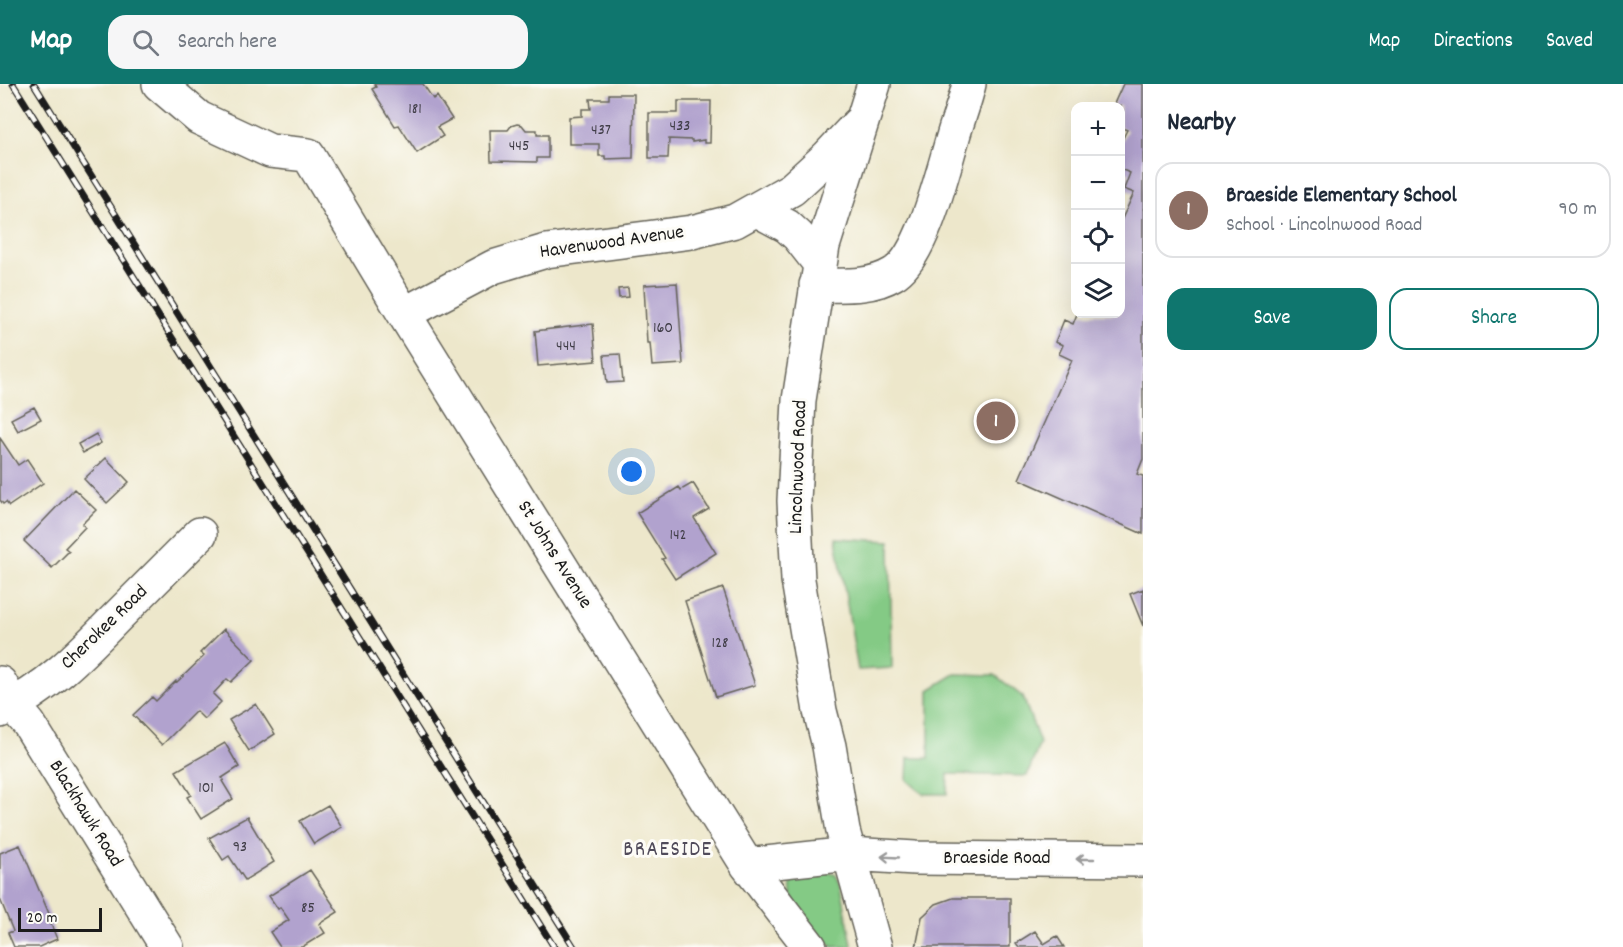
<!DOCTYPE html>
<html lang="en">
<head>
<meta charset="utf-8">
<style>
	:root { --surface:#fff; --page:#f6f6f7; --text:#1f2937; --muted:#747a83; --line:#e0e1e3; --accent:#0f766e }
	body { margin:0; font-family:Dekko,sans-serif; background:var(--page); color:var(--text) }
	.controls { position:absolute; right:18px; top:18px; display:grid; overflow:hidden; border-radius:12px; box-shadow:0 6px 24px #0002 }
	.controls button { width:54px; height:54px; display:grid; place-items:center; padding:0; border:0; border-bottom:2px solid var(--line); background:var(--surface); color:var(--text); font:30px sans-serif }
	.scale { position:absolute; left:18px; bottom:15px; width:84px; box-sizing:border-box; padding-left:6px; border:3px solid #1c1c1c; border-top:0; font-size:16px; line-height:21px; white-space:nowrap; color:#1c1c1c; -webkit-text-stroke:4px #fdfcf7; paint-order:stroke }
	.you { position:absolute; left:632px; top:388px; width:21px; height:21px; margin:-15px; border:4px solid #fff; border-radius:50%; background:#1a73e8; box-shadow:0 0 0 9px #1a73e833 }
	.badge { display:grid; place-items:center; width:39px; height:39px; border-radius:50%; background:var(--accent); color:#fff; font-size:20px; font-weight:700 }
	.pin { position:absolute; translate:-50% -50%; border:3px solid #fff; box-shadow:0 2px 6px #0006 }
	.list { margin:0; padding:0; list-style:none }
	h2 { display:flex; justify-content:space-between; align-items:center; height:78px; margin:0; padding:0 24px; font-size:26px }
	h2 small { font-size:20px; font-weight:400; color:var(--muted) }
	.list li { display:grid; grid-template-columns:39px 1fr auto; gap:18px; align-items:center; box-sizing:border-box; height:96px; margin:0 12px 12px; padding:0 12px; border:2px solid var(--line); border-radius:18px }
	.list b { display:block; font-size:22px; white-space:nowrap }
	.list p { margin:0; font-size:20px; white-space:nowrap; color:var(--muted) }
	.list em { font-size:20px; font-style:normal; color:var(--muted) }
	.actions { display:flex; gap:12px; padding:18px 24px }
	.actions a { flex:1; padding:14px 0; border:2px solid var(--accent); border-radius:18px; text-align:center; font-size:21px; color:var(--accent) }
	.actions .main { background:var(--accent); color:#fff }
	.icon { flex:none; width:33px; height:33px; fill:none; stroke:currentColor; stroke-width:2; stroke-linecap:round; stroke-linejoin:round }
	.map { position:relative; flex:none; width:1143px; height:863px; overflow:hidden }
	header { display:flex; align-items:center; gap:36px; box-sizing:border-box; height:84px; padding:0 30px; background:var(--accent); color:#fff }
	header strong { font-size:28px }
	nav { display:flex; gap:33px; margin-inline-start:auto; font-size:21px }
	.search { width:420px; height:54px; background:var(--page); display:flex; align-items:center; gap:15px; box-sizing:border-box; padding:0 21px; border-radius:18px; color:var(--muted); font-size:22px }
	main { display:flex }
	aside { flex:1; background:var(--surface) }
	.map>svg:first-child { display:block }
	.green { fill:#84ca85; stroke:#507350; stroke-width:1.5 }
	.building { fill:#b1a2ce }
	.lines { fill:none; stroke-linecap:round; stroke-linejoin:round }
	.minor-casing { stroke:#656359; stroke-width:36 }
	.minor { stroke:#fff; stroke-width:33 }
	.rail-casing { stroke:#1c1c1c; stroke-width:7 }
	.rail { stroke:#fdfcf7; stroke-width:4.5; stroke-dasharray:14; stroke-linecap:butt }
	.oneway { stroke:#999 }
	.labels { text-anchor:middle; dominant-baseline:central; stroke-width:6; stroke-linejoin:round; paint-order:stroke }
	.number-label { font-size:16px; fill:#413e48 }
	.street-label { font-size:20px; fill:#1c1c1c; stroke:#fdfcf7 }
	.neighbourhood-label { font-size:21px; letter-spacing:1.5px; fill:#504b5a; stroke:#fdfcf7 }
</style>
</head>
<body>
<header>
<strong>Map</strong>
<div class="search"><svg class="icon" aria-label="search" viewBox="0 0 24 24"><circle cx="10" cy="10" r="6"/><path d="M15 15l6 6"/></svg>Search here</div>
<nav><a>Map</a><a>Directions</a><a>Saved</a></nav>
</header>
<main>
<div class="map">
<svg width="1143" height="863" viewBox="0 0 1143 863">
	<rect width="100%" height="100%" fill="#fdfcf7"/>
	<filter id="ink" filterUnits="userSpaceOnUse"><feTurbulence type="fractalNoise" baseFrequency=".0167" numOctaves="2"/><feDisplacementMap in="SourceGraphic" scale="12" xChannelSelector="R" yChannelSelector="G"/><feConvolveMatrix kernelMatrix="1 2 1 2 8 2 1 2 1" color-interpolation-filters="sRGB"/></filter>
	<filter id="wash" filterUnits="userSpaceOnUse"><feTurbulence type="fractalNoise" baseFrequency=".008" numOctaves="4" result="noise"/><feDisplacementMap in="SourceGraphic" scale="24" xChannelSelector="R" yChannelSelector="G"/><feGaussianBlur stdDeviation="1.35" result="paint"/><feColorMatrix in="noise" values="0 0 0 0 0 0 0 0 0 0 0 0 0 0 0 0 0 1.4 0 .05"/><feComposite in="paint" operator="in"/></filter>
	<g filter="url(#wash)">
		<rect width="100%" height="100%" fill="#ede7cb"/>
		<!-- green -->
		<path class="green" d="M 836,454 L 890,457 L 892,584 L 858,586 Z
			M 955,590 L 995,591 L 1023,613 L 1040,659 L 1027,692 L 948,690 L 947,710 L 923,710 L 907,696 L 908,674 L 929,674 L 929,606 Z
			M 821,785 L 836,791 L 841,801 L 852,861 L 851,863 L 833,863 C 813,845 773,812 799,786 Z"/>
		<g id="blocks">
			<!-- building -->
			<path class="building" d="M 374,0 L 423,0 L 433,15 L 437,12 L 452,35 L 437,43 L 443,52 L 417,69 L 399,41 L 395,42 L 372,5 L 376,3 Z
				M 1123,0 L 1143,0 L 1143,375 L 1137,390 L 1143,392 L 1143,450 L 1019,395 L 1072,276 L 1059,270 L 1063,261 L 1055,258 L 1064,236 L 1073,240 L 1077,230 L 1120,230 L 1120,139 L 1134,109 L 1124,105 L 1130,89 L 1120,85 L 1120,60 L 1127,46 L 1120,43 L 1120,22 L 1113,22 Z
				M 609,10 L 634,10 L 633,74 L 605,75 L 605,72 L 599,72 L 599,60 L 569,60 L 569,33 L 582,32 L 582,25 L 591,25 L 590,15 L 609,15 Z
				M 678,17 L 711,17 L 710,59 L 704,59 L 704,56 L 692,58 L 692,56 L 669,55 L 668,74 L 649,74 L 649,29 L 678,29 Z
				M 517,40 L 522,41 L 526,46 L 537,46 L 537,51 L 548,51 L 548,74 L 537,74 L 537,78 L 491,77 L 490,46 L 508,46 L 511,42 Z
				M 677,199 L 683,280 L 652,282 L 650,259 L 647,259 L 644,201 Z
				M 628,204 L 629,213 L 619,214 L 618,205 Z
				M 593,240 L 596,277 L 538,282 L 535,247 Z
				M 620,270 L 623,298 L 607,299 L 604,271 Z
				M 34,323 L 41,335 L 18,347 L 11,335 Z
				M 96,350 L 101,359 L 83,369 L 78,360 Z
				M 0,354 L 18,381 L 27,375 L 43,399 L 9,422 L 6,418 L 3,420 L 0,416 Z
				M 106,374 L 129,398 L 107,419 L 84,395 Z
				M 693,399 L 709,425 L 694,434 L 716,469 L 675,495 L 662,475 L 665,474 L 637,429 L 679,403 L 681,406 Z
				M 74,405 L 96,426 L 82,440 L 85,443 L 65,464 L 69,467 L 52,484 L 24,457 Z
				M 723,504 L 755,601 L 716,613 L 685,517 Z
				M 1143,505 L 1143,542 L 1130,510 Z
				M 224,545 L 254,576 L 231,598 L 227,595 L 213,610 L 221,618 L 204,635 L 196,627 L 162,661 L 133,631 L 152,613 L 156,617 L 176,597 L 177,598 L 204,572 L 200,569 Z
				M 256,620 L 275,650 L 249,667 L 229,636 Z
				M 225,659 L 239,683 L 222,694 L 224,696 L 222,697 L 233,715 L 201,735 L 187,713 L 191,711 L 176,687 Z
				M 328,721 L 342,743 L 314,760 L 300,737 Z
				M 247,733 L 274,778 L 245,796 L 229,772 L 223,776 L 209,754 Z
				M 20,761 L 50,832 L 48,833 L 57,855 L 39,863 L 14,863 L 8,849 L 13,847 L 0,815 L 0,769 Z
				M 310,786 L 338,828 L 319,840 L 325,849 L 302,863 L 280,863 L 270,848 L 289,836 L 280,823 L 278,825 L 269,812 Z
				M 953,814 L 1010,814 L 1010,863 L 916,863 L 922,833 L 936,820 Z
				M 1035,847 L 1044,860 L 1057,852 L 1064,863 L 1019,863 L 1016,859 Z"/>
		</g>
	</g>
	<g filter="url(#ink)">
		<use href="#blocks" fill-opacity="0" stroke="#656359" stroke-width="1.5"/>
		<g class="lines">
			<defs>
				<path id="minor" d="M 159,0 L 199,34 L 270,67 L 308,71 L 404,230 L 747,781 L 810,863
					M 874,0 L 823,162 L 799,316 L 794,417 L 798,496 L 820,627 L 829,662 L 843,747 L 875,863
					M 757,126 L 787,142 L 798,152 L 820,180
					M 816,201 C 842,201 870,204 893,190 C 923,173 943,86 953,53 C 958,35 965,18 969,0
					M 404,230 L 493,183 L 546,167 L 692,148 L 735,137 L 792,105 L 827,73 L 858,40
					M 0,599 L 13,621 L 29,640 L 167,863
					M 0,627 C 46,606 81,570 115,535 C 144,506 172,478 200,450
					M 747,781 L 850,770 L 915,774 L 1143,776"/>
			</defs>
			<!-- minor casing -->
			<use href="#minor" class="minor-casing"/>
			<!-- minor -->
			<use href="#minor" class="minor"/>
			<defs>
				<path id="rail" d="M 13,0 L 554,863
					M 34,0 L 574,863"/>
			</defs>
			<!-- rail casing -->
			<use href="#rail" class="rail-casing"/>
			<!-- rail -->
			<use href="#rail" class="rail"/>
		</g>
		<!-- one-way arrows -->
		<defs><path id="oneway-shaft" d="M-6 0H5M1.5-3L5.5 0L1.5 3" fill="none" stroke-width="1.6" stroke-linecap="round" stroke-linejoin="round" transform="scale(1.5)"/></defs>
		<g class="oneway">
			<use href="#oneway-shaft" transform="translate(890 773) rotate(-177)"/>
			<use href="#oneway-shaft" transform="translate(1085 775) rotate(-180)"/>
		</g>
	</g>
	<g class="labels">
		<!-- number labels -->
		<g class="number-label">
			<text x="415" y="25">181</text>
			<text x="680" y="42">433</text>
			<text x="601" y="46">437</text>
			<text x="519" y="62">445</text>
			<text x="663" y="244">160</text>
			<text x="566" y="262">444</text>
			<text x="678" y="451">142</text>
			<text x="720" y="559">128</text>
			<text x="206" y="704">101</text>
			<text x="240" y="763">93</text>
			<text x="308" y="824">85</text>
		</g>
		<!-- street labels -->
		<g class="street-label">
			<text transform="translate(612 159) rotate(-8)">Havenwood Avenue</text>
			<text transform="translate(799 383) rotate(-88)">Lincolnwood Road</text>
			<text transform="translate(554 471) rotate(58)">St Johns Avenue</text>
			<text transform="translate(105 544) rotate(-44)">Cherokee Road</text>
			<text transform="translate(85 730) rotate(58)">Blackhawk Road</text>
			<text x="997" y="775">Braeside Road</text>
		</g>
		<!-- neighbourhood labels -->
		<g class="neighbourhood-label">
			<text x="668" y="767">BRAESIDE</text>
		</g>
	</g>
</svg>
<div class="controls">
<button>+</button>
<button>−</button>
<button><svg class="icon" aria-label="locate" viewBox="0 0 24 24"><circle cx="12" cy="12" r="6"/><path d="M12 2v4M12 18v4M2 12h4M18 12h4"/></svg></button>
<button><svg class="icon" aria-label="layers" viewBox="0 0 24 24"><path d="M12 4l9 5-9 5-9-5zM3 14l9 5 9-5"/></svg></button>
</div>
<div class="scale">20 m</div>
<div class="you"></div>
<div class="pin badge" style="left:996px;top:337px;background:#8d6e63">1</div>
</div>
<aside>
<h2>Nearby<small></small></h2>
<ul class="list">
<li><span class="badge" style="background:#8d6e63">1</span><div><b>Braeside Elementary School</b><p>School · Lincolnwood Road</p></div><em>90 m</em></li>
</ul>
<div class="actions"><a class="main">Save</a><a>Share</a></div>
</aside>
</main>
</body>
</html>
